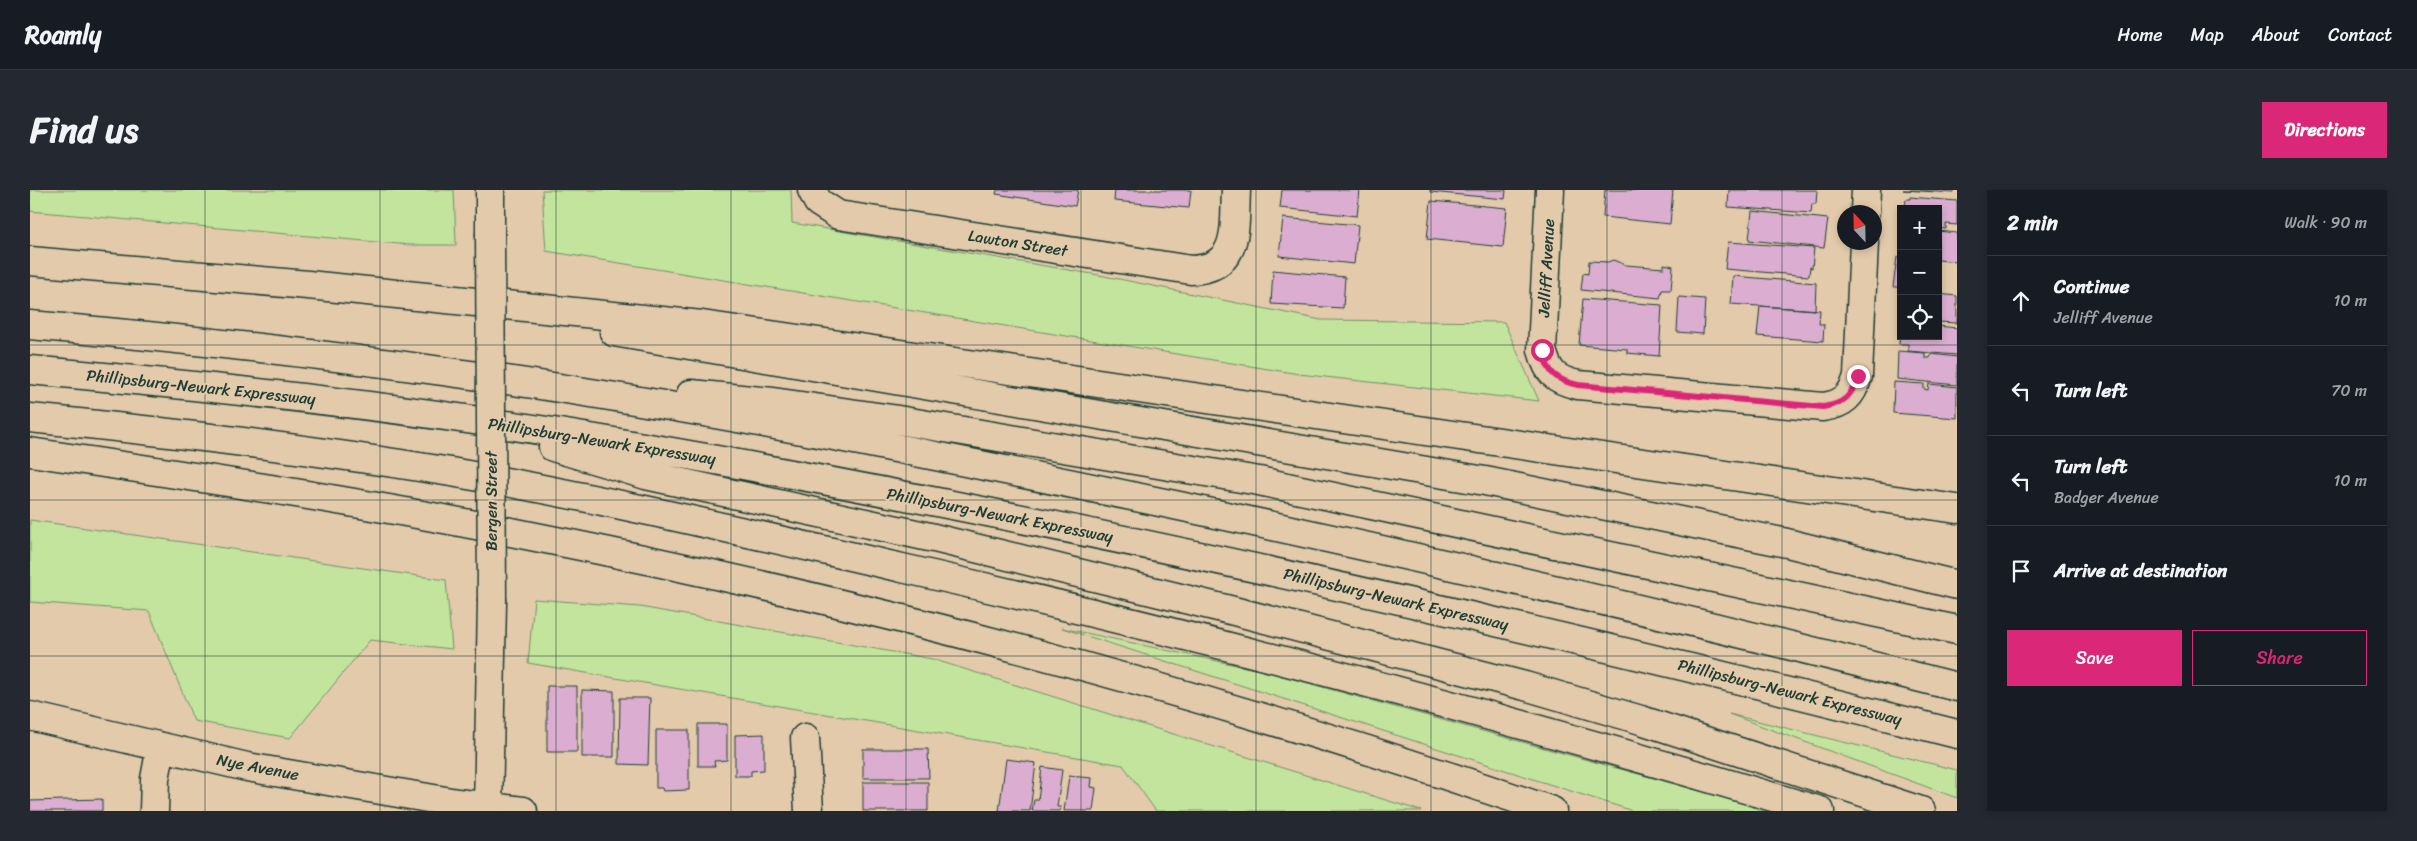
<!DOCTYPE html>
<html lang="en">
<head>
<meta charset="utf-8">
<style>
	:root { --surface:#171b24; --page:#242831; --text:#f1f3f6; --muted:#9ea1a6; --line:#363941; --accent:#db2777 }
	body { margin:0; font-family:Sriracha,sans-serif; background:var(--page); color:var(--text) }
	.controls { position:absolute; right:15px; top:15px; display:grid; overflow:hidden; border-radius:0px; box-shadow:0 2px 8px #0003 }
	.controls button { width:45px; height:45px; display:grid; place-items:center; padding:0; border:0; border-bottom:1px solid var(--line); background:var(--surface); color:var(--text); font:25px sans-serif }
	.compass { position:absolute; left:1807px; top:15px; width:45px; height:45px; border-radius:50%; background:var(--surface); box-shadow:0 2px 8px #0003; rotate:338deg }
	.stop { position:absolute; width:15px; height:15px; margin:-11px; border:4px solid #db2777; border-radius:50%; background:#fff }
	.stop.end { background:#db2777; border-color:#fff; box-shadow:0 1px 5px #0008 }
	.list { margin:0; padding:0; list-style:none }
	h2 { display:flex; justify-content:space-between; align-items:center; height:65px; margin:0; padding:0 20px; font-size:21px }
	h2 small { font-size:16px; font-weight:400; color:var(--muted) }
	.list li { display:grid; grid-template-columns:32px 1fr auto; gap:15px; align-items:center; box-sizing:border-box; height:90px; padding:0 20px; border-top:1px solid var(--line) }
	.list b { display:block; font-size:19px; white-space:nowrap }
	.list p { margin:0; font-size:16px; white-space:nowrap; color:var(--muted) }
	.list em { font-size:16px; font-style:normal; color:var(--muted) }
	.actions { display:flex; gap:10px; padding:15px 20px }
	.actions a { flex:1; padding:11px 0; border:1px solid var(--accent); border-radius:0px; text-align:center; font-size:18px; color:var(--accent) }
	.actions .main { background:var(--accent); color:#fff }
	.icon { flex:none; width:28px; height:28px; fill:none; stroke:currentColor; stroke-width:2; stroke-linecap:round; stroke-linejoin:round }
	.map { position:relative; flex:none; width:1927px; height:621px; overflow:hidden; border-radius:0px }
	header { display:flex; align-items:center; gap:30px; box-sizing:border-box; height:70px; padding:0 25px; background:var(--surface); border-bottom:1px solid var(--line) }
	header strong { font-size:24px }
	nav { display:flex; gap:28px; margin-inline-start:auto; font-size:18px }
	.intro { display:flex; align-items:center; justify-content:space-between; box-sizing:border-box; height:120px; padding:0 30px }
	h1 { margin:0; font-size:35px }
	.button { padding:12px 22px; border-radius:0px; background:var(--accent); color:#fff; font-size:18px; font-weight:700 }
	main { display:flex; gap:30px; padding:0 30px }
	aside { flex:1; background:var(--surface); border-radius:0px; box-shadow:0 2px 8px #0003 }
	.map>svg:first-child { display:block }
	.green { fill:#c3e49c; stroke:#719068 }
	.building { fill:#dbaed1; stroke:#1f3d34 }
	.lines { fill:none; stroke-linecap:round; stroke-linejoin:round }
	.minor-casing { stroke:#1f3d34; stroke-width:31 }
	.major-casing { stroke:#1f3d34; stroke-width:31 }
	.highway-casing { stroke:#1f3d34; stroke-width:31 }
	.minor { stroke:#e3caab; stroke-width:28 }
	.major { stroke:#e3caab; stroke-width:28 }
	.highway { stroke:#e3caab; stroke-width:28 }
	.major-bridge-casing { stroke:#1f3d34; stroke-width:31; stroke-linecap:butt }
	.major-bridge { stroke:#e3caab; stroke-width:28 }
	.route { stroke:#db2777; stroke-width:6 }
	.grid { fill:none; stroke:#1f3d34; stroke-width:1; stroke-opacity:0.55 }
	.labels { text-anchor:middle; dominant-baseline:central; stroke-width:4; stroke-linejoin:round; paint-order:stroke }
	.street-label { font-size:16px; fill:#1f3d34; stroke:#e3caab }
</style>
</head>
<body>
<header>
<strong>Roamly</strong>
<nav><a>Home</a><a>Map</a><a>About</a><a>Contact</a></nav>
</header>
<div class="intro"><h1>Find us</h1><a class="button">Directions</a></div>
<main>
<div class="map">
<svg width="1927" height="621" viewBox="0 0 1927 621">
	<rect width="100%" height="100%" fill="#e3caab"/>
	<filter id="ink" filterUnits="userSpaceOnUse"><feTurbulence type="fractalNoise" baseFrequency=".02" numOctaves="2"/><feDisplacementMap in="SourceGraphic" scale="10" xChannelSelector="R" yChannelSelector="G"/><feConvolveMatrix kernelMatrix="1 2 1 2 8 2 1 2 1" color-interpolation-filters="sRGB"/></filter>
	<g filter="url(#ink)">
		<!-- green -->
		<path class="green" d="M 0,0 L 424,0 L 426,55 L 380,55 L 0,21 Z
			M 512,0 L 761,0 L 762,33 L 1074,86 L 1291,130 L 1474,132 L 1509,211 L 1269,184 L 516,61 Z
			M 0,330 L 416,390 L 422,459 L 340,450 L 260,548 L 164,531 L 119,421 L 0,412 Z
			M 504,409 L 610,417 L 902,469 L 1391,621 L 1126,621 L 1093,575 L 498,473 Z
			M 1032,438 L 1234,481 L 1743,621 L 1603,621 Z
			M 1699,524 L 1927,580 L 1927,608 Z"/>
		<!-- building -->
		<path class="building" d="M 967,0 L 1048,0 L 1045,16 L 966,4 Z
			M 1085,0 L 1161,0 L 1159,18 L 1084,11 Z
			M 1252,0 L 1330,0 L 1327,26 L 1250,18 Z
			M 1400,0 L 1476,0 L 1475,9 L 1400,2 Z
			M 1575,0 L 1643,0 L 1640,34 L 1573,27 Z
			M 1699,0 L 1787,0 L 1786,14 L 1782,14 L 1781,23 L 1698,17 Z
			M 1873,0 L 1924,0 L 1924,3 Z
			M 1880,7 L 1927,11 L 1927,35 L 1916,34 L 1916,39 L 1908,38 L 1908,19 L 1875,19 L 1876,9 L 1880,9 Z
			M 1401,11 L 1477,18 L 1473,57 L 1397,49 Z
			M 1722,21 L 1798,29 L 1794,58 L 1719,50 Z
			M 1253,28 L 1328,35 L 1324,74 L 1249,66 Z
			M 1908,41 L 1927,43 L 1927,72 L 1908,70 Z
			M 1698,52 L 1784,58 L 1782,78 L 1780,77 L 1779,86 L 1695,79 Z
			M 1867,67 L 1871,68 L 1871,97 L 1863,97 Z
			M 1583,70 L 1596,75 L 1634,78 L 1634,74 L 1643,76 L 1641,100 L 1632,100 L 1630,108 L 1551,100 L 1553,83 L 1558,84 L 1559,71 L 1578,72 Z
			M 1243,80 L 1315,87 L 1313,118 L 1241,114 Z
			M 1703,86 L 1786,93 L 1785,120 L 1701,114 Z
			M 1908,104 L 1927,106 L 1927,133 L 1908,132 Z
			M 1649,107 L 1675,109 L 1673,144 L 1647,142 Z
			M 1553,109 L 1632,115 L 1629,166 L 1597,163 L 1597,159 L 1549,155 Z
			M 1730,116 L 1790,120 L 1789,134 L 1794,134 L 1793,151 L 1727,146 Z
			M 1871,134 L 1871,146 L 1908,146 L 1908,136 L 1927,138 L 1927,165 L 1878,161 L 1878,154 L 1869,154 Z
			M 1868,161 L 1895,163 L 1895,168 L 1900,168 L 1901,164 L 1927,167 L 1927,195 L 1867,189 Z
			M 1864,192 L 1894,194 L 1894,199 L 1898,200 L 1899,194 L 1927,197 L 1927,228 L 1863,223 Z
			M 517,496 L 547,496 L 547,562 L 517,562 Z
			M 552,500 L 584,501 L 584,567 L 552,567 Z
			M 590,508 L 620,508 L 618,575 L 589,574 Z
			M 668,534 L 697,534 L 697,570 L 684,571 L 685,576 L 668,576 Z
			M 626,540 L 659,540 L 659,600 L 633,601 L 632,598 L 626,598 Z
			M 734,544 L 734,580 L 721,581 L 721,586 L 705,586 L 705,545 Z
			M 833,559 L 898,559 L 899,588 L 833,588 Z
			M 976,569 L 1006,573 L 1000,621 L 969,621 Z
			M 1012,577 L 1032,580 L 1027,617 L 1031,617 L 1030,621 L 1002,621 L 1004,610 L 1008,610 Z
			M 1039,586 L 1062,588 L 1061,597 L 1066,598 L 1063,621 L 1034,621 Z
			M 833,592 L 898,592 L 898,621 L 833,621 Z
			M 72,609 L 72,621 L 0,621 L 0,611 Z"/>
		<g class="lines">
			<defs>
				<path id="minor" d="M 782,0 L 788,12 L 808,25 L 1161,80 C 1211,78 1204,37 1206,0
					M 1520,0 L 1512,160 C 1518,183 1525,190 1548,195 L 1793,217 C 1814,214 1822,206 1828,186 L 1834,52
					M 1835,22 L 1836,0
					M 0,526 L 217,577 L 427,613 L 493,621
					M 775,548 L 779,621
					M 124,621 L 125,589 L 131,557"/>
				<path id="major" d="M 460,0 L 460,43
					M 458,621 L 462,411"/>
				<path id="highway" d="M 0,71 L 278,95 L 672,135 L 1927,319
					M 0,135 C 138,147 275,162 412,181 C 659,214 905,265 1149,316 C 1409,371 1669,432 1927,497
					M 584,142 L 1455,291 L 1757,353 L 1927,395
					M 0,180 C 141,193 282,207 422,227 C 588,250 753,282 917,314 C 1256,381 1592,459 1927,544
					M 661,204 L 743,212 L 862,229 L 1229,291 L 1927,440
					M 0,228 C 141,242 281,259 421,282 C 572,308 722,344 872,378 C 1180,448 1487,530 1790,621
					M 523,257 L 616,285 L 904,348 L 1200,420 L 1495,496 L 1611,530 L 1891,621
					M 0,262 C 161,286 321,310 481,342 C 833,411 1182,504 1522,621"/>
			</defs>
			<!-- minor casing -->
			<use href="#minor" class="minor-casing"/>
			<!-- major casing -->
			<use href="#major" class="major-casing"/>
			<!-- highway casing -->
			<use href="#highway" class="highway-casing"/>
			<!-- minor -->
			<use href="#minor" class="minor"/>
			<!-- major -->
			<use href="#major" class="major"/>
			<!-- highway -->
			<use href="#highway" class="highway"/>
			<defs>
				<path id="major-bridge" d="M 460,43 L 462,411"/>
			</defs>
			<!-- major-bridge casing -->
			<use href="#major-bridge" class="major-bridge-casing"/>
			<!-- major-bridge -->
			<use href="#major-bridge" class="major-bridge"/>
		</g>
	</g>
	<g class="lines" filter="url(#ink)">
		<!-- route -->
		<path class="route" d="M 1512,160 C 1518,183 1525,190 1548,195 L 1793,217 C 1814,214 1822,206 1828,186"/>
	</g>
	<!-- grid -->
	<path class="grid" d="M 175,0 L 175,621M 350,0 L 350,621M 526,0 L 526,621M 701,0 L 701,621M 876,0 L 876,621M 1051,0 L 1051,621M 1226,0 L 1226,621M 1401,0 L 1401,621M 1577,0 L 1577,621M 1752,0 L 1752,621M 0,155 L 1927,155M 0,310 L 1927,310M 0,466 L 1927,466"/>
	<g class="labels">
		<!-- street labels -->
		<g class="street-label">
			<text transform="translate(988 53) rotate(9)">Lawton Street</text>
			<text transform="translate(1516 78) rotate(-87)">Jelliff Avenue</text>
			<text transform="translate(171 197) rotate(6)">Phillipsburg-Newark Expressway</text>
			<text transform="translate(572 251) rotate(9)">Phillipsburg-Newark Expressway</text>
			<text transform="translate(461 311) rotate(-90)">Bergen Street</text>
			<text transform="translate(970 325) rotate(11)">Phillipsburg-Newark Expressway</text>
			<text transform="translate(1366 409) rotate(13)">Phillipsburg-Newark Expressway</text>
			<text transform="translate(1760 502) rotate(14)">Phillipsburg-Newark Expressway</text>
			<text transform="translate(228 577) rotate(11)">Nye Avenue</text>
		</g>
	</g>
</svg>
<div class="controls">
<button>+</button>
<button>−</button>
<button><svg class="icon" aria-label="locate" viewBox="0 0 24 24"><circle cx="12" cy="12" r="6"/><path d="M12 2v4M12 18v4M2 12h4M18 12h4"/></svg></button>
</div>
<svg class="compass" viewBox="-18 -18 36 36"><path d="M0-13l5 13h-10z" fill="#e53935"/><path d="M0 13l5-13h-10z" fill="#9ea1a6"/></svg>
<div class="stop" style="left:1512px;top:160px"></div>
<div class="stop end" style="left:1828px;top:186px"></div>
</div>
<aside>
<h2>2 min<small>Walk · 90 m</small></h2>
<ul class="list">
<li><svg class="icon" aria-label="ahead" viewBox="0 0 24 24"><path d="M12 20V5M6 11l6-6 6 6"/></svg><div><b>Continue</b><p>Jelliff Avenue</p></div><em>10 m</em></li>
<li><svg class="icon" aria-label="left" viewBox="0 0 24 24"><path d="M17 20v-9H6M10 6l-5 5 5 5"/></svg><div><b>Turn left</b></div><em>70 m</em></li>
<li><svg class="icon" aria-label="left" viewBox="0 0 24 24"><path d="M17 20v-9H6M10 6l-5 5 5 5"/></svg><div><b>Turn left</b><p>Badger Avenue</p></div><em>10 m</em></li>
<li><svg class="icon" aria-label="arrive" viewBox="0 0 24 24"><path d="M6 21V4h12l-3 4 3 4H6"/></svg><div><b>Arrive at destination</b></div></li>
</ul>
<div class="actions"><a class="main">Save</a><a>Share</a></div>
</aside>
</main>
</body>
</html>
